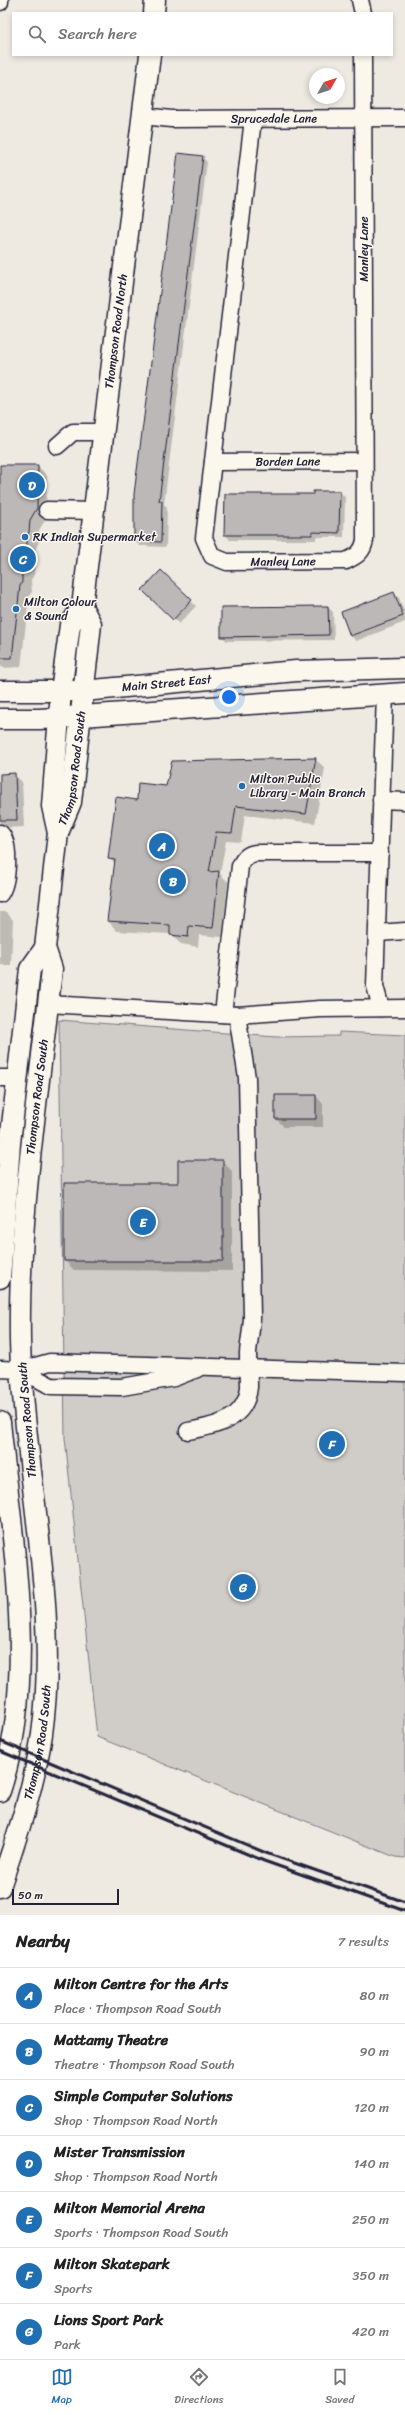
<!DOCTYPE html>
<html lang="en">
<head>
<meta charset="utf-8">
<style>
	:root { --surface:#fff; --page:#f6f6f6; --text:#222; --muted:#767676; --line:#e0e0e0; --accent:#1f6fb2 }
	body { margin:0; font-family:Sriracha,sans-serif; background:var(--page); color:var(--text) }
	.compass { position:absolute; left:309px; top:68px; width:36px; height:36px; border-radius:50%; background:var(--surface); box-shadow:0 2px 6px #0003; rotate:51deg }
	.scale { position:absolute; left:12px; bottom:10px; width:107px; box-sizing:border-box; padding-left:4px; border:2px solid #22223b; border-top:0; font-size:11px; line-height:14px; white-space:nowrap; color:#22223b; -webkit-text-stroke:3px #fbf7ec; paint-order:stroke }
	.you { position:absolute; left:229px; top:697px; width:14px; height:14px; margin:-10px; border:3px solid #fff; border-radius:50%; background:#1a73e8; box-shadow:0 0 0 6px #1a73e833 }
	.badge { display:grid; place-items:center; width:26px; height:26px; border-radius:50%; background:var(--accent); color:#fff; font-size:13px; font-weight:700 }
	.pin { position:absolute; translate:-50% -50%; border:2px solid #fff; box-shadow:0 1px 4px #0006 }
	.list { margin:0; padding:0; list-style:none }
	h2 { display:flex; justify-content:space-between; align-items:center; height:52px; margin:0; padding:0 16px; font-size:17px }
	h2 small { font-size:13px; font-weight:400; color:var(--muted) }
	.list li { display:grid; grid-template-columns:26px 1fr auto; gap:12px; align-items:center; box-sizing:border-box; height:56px; padding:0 16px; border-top:1px solid var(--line) }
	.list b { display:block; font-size:15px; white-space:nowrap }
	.list p { margin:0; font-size:13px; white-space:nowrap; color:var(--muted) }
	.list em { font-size:13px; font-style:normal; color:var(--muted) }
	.icon { flex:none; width:22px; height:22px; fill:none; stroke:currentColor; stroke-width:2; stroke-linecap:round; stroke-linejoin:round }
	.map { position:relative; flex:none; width:405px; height:1915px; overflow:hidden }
	.search { position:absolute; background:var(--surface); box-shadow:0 2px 6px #0003; left:12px; right:12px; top:12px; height:44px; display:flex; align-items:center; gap:10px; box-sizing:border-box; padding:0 14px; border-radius:0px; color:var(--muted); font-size:15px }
	.sheet { height:444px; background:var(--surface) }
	nav { display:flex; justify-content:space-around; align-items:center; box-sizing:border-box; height:56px; border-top:1px solid var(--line); background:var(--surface); font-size:11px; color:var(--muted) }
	nav a { display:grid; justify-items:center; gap:2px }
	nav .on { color:var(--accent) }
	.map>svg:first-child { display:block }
	.green { fill:#d0cdc9; stroke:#797882 }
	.shadow { fill:#0003 }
	.building { fill:#bcb8b8; stroke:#22223b }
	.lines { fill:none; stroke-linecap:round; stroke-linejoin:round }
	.minor-casing { stroke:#22223b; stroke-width:19 }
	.major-casing { stroke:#22223b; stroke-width:23 }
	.minor { stroke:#fbf7ec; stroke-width:16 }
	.major { stroke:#fbf7ec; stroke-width:20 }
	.rail { stroke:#22223b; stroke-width:3 }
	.poi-dot { fill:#1f6fb2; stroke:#fbf7ec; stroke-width:1.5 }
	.labels { text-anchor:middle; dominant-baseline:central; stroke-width:3; stroke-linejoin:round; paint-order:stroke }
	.street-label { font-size:12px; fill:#22223b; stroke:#fbf7ec }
	.poi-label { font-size:12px; fill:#22223b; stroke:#fbf7ec; text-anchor:start }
</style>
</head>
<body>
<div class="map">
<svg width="405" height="1915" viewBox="0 0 405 1915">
	<rect width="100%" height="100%" fill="#eeeae2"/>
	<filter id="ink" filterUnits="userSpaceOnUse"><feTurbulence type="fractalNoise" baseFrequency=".025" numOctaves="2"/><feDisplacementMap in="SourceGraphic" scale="8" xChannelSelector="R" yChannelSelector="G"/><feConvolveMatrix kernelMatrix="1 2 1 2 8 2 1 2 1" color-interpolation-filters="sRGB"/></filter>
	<g filter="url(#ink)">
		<!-- green -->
		<path class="green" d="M 59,1020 L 276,1037 L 339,1036 L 339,1032 L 405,1035 L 405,1858 L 395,1857 L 97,1737 L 65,1438 Z"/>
		<!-- shadow -->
		<path class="shadow" d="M 202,157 L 207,162 L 164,504 L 167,507 L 166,547 L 140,546 L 135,541 Z
			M 38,466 L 47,476 L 46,519 L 39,530 L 39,542 L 36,548 L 36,560 L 34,575 L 31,580 L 32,592 L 29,596 L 21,667 L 3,668 L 0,665 L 0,467 Z
			M 314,492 L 340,492 L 345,497 L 344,537 L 316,537 L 316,540 L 230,540 L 225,534 L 314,495 Z
			M 161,571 L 196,606 L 179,624 L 144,590 Z
			M 394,593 L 399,598 L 405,614 L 405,622 L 356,641 L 351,636 Z
			M 328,607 L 333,612 L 334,640 L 227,641 L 222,636 L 222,608 Z
			M 315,759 L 325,768 L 315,823 L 245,815 L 241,842 L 226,841 L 220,874 L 228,882 L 222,937 L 199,935 L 198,947 L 181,944 L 170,934 L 117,931 L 108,921 L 116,865 L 109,858 L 138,801 L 167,787 Z
			M 14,774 L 22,782 L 24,827 L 0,828 L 0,775 Z
			M 0,912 L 6,912 L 13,920 L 11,965 L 0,965 Z
			M 316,1096 L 323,1104 L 323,1127 L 284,1127 L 276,1119 Z
			M 222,1161 L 232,1171 L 232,1271 L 74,1270 L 65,1261 L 179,1184 Z"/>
		<!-- building -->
		<path class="building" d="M 178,153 L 203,156 L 159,501 L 162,501 L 161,542 L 134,541 L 134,494 Z
			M 0,465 L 38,465 L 37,508 L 30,520 L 29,532 L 27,538 L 27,550 L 25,565 L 22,570 L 22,582 L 20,586 L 12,658 L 0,658 Z
			M 313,491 L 340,491 L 339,533 L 312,532 L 312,535 L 224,535 L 225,494 L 313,494 Z
			M 161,570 L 192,600 L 173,620 L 142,590 Z
			M 394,592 L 403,616 L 350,636 L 341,612 Z
			M 328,606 L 329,635 L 221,637 L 221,607 Z
			M 316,758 L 306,814 L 236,806 L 232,833 L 216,832 L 209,872 L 219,871 L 213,928 L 189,926 L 188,937 L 170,935 L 170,925 L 107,921 L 115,860 L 108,859 L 116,797 L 137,800 L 138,783 L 166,786 L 172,761 Z
			M 15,773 L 17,820 L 0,820 L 0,774 Z
			M 275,1095 L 316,1095 L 316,1119 L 275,1119 Z
			M 178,1160 L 223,1160 L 223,1261 L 64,1261 L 64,1183 L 178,1183 Z"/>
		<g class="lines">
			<defs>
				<g id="minor">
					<path d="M 360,0 L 363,13"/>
					<path d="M 0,2 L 0,0"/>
					<path id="s1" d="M 143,116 L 171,119 L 405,118"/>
					<path id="s2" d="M 253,119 L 204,538 L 212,556 L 227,562 L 346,561 C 357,556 363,552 365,540 L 363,55"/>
					<path d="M 57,446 L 73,432 L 104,432"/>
					<path id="s3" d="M 213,462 L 364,461"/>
					<path d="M 47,510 L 94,511"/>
					<path d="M 381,800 L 405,801"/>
					<path d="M 0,833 C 11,842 8,883 0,894"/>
					<path d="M 378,933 L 405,931"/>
					<path d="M 48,1004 L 237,1015 L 320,1009 L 405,1008"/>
					<path d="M 381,1008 L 375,986 L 385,694"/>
					<path d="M 223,1014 L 240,866 C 244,858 247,854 256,853 L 380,853"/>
					<path d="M 0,1078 L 18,1078"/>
					<path d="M 0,1369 L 21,1370 L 50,1362 L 405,1373"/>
					<path d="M 21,1370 L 51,1386 L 122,1387 L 174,1378 L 197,1369"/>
					<path d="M 188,1431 C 216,1426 246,1420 249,1387 C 249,1376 248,1364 248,1353 C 249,1340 252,1328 252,1316 L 247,1078 L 237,1015"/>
				</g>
				<g id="major">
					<path d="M 154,13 L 155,0"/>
					<path id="s4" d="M 0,691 L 83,691 L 296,671 L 405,668"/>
					<path d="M 0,719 L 40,719 L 405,693"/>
					<path id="s5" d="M 58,833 L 52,806 L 61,691 L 70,625 L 82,607 L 150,55"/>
					<path d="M 0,1278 L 10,1143 L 30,969 L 45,948"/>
					<path d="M 0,1422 C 12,1541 38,1675 0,1791"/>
					<path id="s6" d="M 0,1887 C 17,1836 34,1787 42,1734 C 60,1603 23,1471 20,1340 C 18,1217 39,1091 52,969 L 45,948 L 58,833 L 71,802 L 91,624 L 82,607"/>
				</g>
			</defs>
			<!-- minor casing -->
			<use href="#minor" class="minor-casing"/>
			<!-- major casing -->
			<use href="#major" class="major-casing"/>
			<!-- minor -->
			<use href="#minor" class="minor"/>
			<!-- major -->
			<use href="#major" class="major"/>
			<!-- rail -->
			<path class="rail" d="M 0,1741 L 266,1853 L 405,1902
				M 0,1751 L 264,1861 L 405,1911"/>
		</g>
	</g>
	<!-- markers -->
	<g class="poi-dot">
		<circle cx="25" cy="537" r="4"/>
		<circle cx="16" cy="609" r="4"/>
		<circle cx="242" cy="786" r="4"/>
	</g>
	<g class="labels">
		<!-- street labels -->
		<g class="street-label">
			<text stroke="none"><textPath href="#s1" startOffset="131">Sprucedale Lane</textPath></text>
			<text transform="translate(364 249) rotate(-90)">Manley Lane</text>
			<text stroke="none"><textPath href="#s5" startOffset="509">Thompson Road North</textPath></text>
			<text stroke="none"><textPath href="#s3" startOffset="75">Borden Lane</textPath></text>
			<text stroke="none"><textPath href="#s2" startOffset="514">Manley Lane</textPath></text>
			<text stroke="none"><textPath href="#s4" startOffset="167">Main Street East</textPath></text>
			<text stroke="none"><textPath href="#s6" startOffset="1132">Thompson Road South</textPath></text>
			<text stroke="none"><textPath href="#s6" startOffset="798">Thompson Road South</textPath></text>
			<text transform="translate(27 1420) rotate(-95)">Thompson Road South</text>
			<text stroke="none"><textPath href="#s6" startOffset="150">Thompson Road South</textPath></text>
		</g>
		<!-- poi labels -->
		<g class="poi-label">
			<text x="33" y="537">RK Indian Supermarket</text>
			<text x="24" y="602">Milton Colour<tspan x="24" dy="14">&amp; Sound</tspan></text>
			<text x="250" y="779">Milton Public<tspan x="250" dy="14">Library - Main Branch</tspan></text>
		</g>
	</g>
</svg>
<svg class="compass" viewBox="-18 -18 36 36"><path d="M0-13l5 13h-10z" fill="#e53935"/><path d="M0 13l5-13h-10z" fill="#767676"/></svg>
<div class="scale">50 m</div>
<div class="you"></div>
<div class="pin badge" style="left:162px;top:846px">A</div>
<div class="pin badge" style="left:173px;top:881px">B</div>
<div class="pin badge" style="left:23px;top:559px">C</div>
<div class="pin badge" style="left:32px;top:485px">D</div>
<div class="pin badge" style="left:143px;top:1222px">E</div>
<div class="pin badge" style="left:332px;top:1444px">F</div>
<div class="pin badge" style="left:243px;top:1587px">G</div>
<div class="search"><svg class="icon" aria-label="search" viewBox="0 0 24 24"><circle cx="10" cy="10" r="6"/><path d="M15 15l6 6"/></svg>Search here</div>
</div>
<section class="sheet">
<h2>Nearby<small>7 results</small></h2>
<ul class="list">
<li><span class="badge">A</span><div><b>Milton Centre for the Arts</b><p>Place · Thompson Road South</p></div><em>80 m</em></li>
<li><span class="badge">B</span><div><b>Mattamy Theatre</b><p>Theatre · Thompson Road South</p></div><em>90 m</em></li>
<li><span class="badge">C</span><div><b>Simple Computer Solutions</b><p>Shop · Thompson Road North</p></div><em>120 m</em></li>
<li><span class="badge">D</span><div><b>Mister Transmission</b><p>Shop · Thompson Road North</p></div><em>140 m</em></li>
<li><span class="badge">E</span><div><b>Milton Memorial Arena</b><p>Sports · Thompson Road South</p></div><em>250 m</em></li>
<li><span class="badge">F</span><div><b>Milton Skatepark</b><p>Sports</p></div><em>350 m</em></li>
<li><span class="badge">G</span><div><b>Lions Sport Park</b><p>Park</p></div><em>420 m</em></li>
</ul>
</section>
<nav>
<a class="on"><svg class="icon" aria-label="map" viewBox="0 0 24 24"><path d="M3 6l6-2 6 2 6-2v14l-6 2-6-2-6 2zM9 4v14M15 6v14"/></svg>Map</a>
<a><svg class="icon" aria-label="directions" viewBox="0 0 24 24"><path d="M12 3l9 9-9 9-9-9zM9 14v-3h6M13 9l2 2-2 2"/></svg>Directions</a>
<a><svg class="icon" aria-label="saved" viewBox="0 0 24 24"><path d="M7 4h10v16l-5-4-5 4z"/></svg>Saved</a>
</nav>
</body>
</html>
